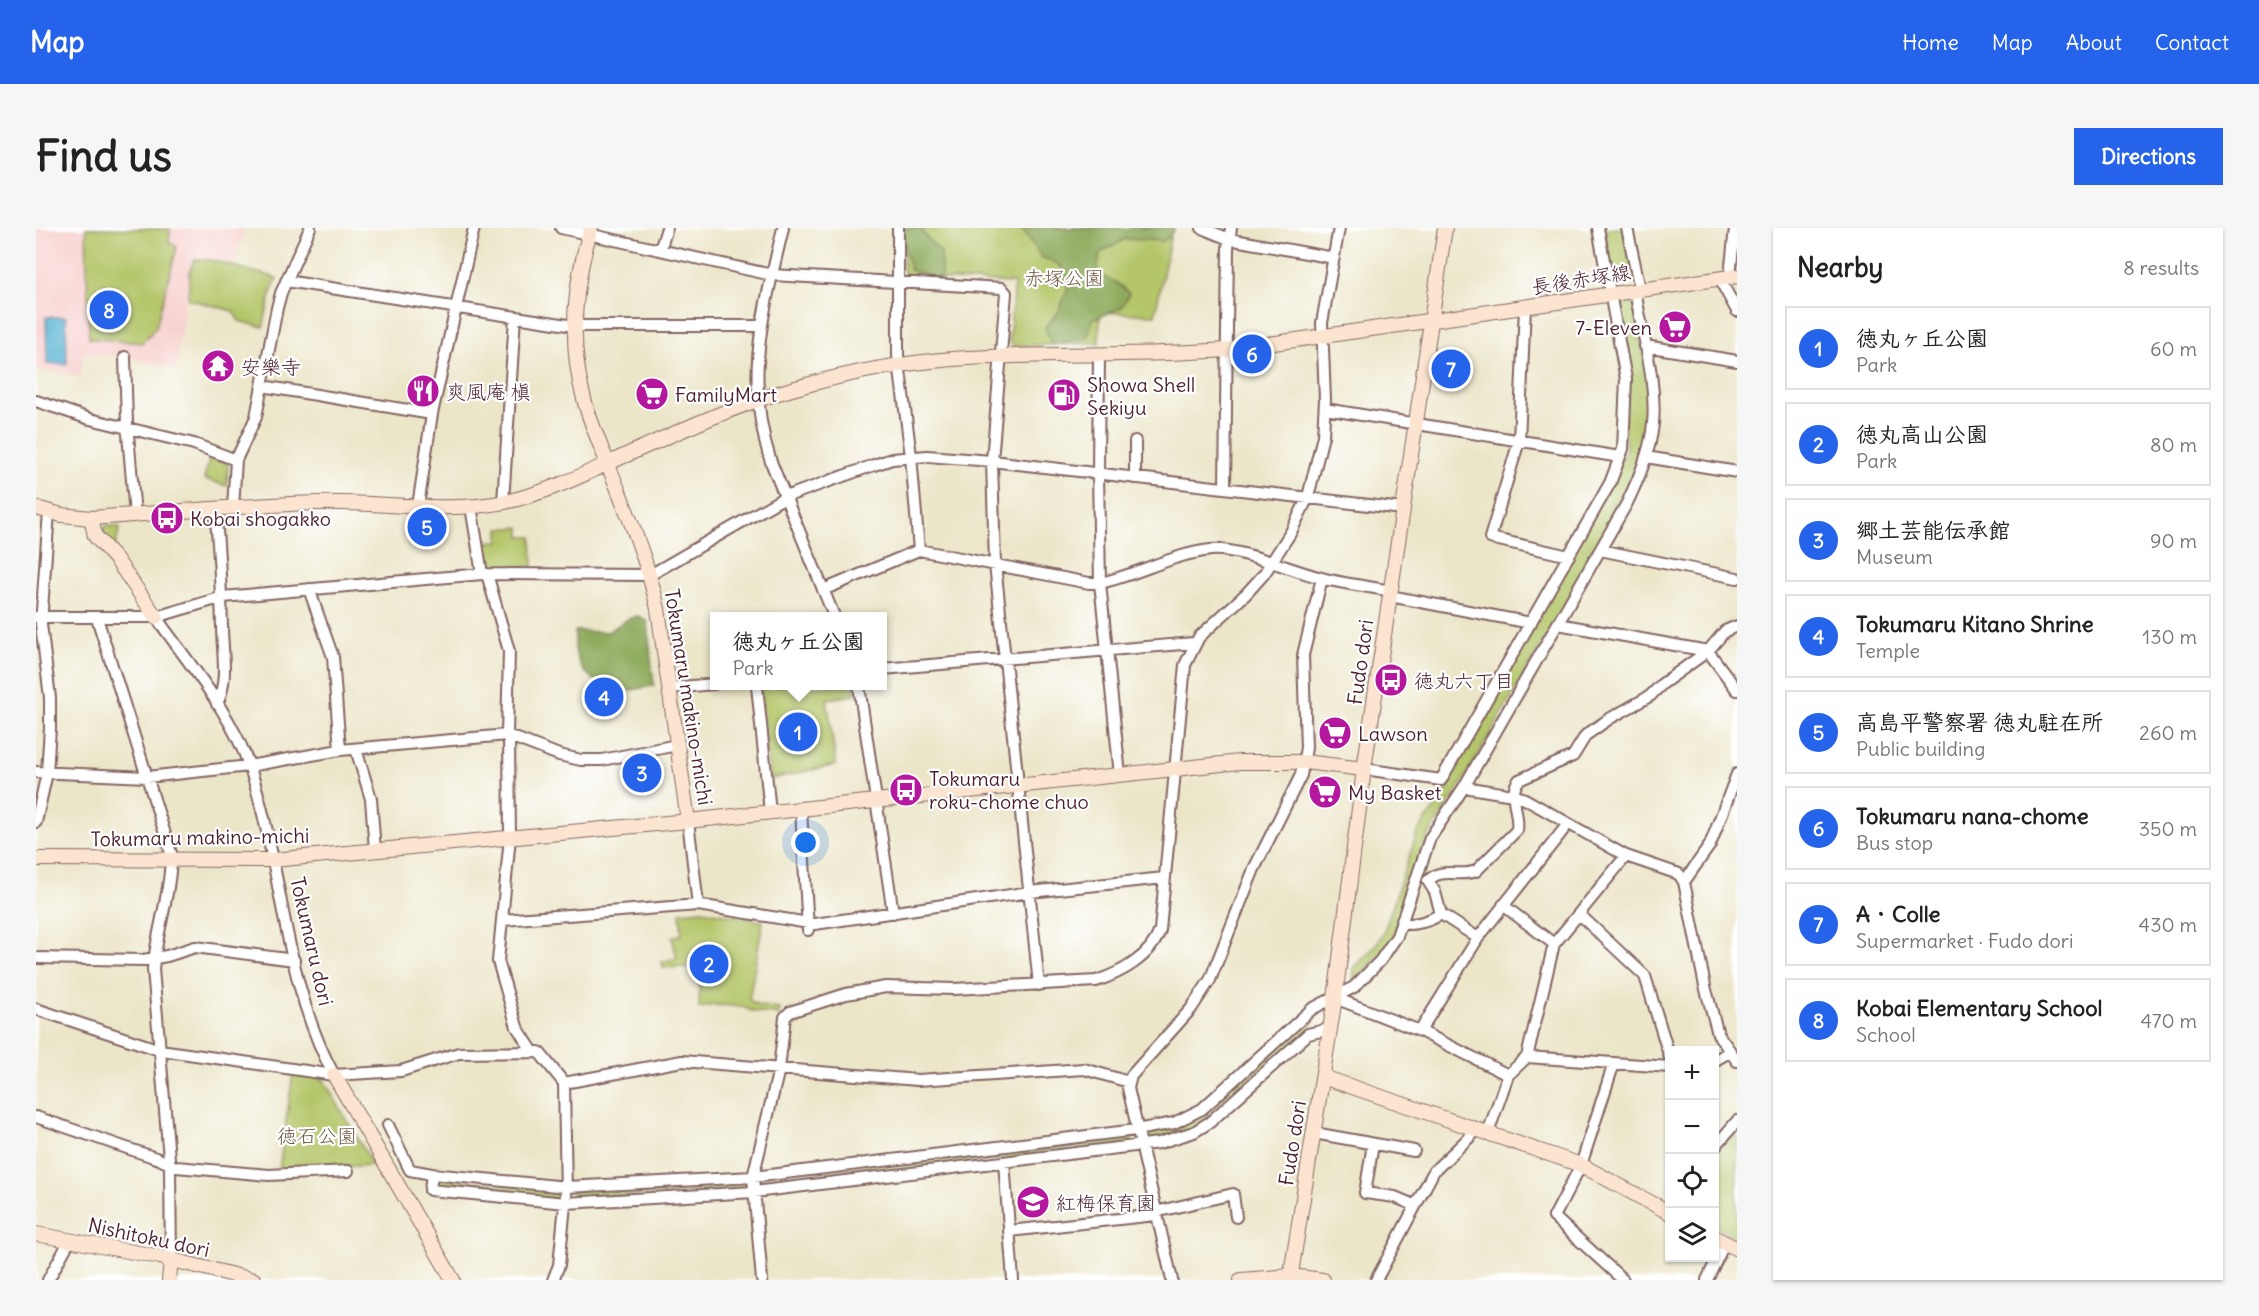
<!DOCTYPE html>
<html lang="en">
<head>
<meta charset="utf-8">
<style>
	:root { --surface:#fff; --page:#f6f6f6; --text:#222; --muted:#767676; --line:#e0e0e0; --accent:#2563eb }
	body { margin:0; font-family:Delius,"Klee One",sans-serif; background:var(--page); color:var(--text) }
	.controls { position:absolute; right:18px; bottom:18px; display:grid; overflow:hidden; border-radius:0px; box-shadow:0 2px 4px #0004 }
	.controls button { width:54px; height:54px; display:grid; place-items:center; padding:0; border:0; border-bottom:2px solid var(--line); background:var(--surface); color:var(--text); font:30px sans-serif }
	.you { position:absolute; left:770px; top:615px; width:21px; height:21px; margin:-15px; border:4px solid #fff; border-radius:50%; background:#1a73e8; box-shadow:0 0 0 9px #1a73e833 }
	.badge { display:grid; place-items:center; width:39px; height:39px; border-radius:50%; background:var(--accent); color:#fff; font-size:20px; font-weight:700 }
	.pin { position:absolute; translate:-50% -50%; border:3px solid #fff; box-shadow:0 2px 6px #0006 }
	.popup { position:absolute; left:674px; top:384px; width:177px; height:78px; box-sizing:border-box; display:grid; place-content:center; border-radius:0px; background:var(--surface); filter:drop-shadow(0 2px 4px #0005); font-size:20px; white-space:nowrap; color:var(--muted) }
	.popup b { font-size:22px; color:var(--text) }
	.popup::after { content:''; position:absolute; left:50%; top:100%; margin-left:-12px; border:12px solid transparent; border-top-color:var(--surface) }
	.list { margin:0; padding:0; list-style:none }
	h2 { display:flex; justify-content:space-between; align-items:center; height:78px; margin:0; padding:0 24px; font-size:26px }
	h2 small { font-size:20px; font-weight:400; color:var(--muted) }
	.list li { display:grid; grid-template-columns:39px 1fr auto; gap:18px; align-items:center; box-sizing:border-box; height:84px; margin:0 12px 12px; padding:0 12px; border:2px solid var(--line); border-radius:0px }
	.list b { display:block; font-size:22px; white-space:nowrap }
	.list p { margin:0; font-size:20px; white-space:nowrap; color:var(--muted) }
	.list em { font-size:20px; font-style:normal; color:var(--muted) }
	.icon { flex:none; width:33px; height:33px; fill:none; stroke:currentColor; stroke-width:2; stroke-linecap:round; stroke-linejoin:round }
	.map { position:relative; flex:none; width:1701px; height:1052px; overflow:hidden; border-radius:0px }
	header { display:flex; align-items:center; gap:36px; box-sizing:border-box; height:84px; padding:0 30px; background:var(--accent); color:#fff }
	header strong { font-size:28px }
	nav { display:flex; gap:33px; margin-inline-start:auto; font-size:21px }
	.intro { display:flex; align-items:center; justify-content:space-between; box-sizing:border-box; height:144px; padding:0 36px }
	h1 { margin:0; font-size:42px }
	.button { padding:15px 27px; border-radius:0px; background:var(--accent); color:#fff; font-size:21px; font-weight:700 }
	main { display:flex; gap:36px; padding:0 36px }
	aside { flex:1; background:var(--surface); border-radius:0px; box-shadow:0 2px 4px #0004 }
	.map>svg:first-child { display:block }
	.built { fill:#f7d0cd }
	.green { fill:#b4c669; stroke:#7f724a; stroke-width:1.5 }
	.forest { fill:#8fab5d; stroke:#6c6544; stroke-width:1.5 }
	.water { fill:#52b0d0; stroke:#4e687e; stroke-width:1.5 }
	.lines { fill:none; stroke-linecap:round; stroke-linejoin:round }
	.street-casing { stroke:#836562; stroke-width:14 }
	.secondary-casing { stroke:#836562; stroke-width:16 }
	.street { stroke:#fff; stroke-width:10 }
	.secondary { stroke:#fce5d0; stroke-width:14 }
	.labels { text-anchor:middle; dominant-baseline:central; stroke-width:4.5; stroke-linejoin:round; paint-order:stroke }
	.park-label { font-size:20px; fill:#6f5941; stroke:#fff }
	.street-label { font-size:20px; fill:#4a1f2b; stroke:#fff }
	.poi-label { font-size:20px; fill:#4a1f2b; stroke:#fff; text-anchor:start }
</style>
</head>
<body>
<header>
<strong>Map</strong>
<nav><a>Home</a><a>Map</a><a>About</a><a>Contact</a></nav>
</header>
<div class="intro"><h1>Find us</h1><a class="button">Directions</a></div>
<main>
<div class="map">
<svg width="1701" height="1052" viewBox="0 0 1701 1052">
	<rect width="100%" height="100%" fill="#fff"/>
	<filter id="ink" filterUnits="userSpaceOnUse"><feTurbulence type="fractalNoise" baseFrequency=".0167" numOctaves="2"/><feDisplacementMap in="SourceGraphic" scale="12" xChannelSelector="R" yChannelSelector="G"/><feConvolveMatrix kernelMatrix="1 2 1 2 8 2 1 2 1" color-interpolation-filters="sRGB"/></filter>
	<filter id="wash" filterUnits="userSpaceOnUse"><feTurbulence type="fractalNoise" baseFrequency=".008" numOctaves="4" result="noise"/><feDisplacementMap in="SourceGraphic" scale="24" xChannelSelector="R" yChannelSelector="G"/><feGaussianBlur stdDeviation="1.35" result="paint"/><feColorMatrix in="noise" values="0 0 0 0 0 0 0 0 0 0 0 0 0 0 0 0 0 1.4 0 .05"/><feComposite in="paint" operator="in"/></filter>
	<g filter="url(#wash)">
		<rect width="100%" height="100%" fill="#ece6c9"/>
		<!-- built -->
		<path class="built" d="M 0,0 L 209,0 L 199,36 L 175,30 L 155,31 L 140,141 L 89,129 L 48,126 L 44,149 L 0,141 Z"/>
		<!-- green -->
		<path class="green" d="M 50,0 L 134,1 L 133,15 L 141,19 L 120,99 L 106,115 L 53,110 Z
			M 868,0 L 1136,0 L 1119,87 L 1064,84 L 1063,115 L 977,118 L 973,113 L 978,55 L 873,50 L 867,43 Z
			M 1567,0 L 1588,0 L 1597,42 L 1594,52 L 1579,54 L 1577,52 Z
			M 158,32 L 175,32 L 241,50 L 236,62 L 227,99 L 203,93 L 197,83 L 152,71 L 154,43 Z
			M 1597,74 C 1606,120 1619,168 1610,216 C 1606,233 1597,251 1591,268 L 1425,557 L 1392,608 L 1354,716 L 1317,755 L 1318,740 L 1339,718 L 1347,706 L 1381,605 L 1412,561 L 1417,540 L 1590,222 L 1581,76 Z
			M 174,228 L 192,236 L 191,258 L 168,251 Z
			M 69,298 L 81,298 L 84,300 L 79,319 L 67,308 L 67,302 Z
			M 484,299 L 485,309 L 496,309 L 497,339 L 455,340 L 449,335 L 446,314 L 463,313 L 463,301 Z
			M 729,458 L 818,458 L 819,467 L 791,471 L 800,537 L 734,551 L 725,463 Z
			M 666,682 L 727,693 L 713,772 L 721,777 L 744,781 L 743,787 L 719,784 L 704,778 L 678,777 L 663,780 L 664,738 L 627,740 L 626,734 L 641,730 L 636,709 L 646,706 L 644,684 Z
			M 1278,784 L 1276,800 L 1188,880 L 1158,900 L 1111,913 L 1109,905 L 1140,898 Z
			M 257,846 L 287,851 L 337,937 L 243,942 Z
			M 1701,901 L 1701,1010 L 1679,998 L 1678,928 Z
			M 1095,906 L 1097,915 L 726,960 L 727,951 Z
			M 401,950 L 522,962 L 522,971 L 400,959 Z
			M 711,952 L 712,961 L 538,971 L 537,962 Z"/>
		<!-- forest -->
		<path class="forest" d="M 866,0 L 887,0 L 887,5 L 905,25 L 905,51 L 874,42 L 866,9 Z
			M 983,0 L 1138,0 L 1138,2 L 1128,13 L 1089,11 L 1064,25 L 1061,46 L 1079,54 L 1093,65 L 1085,80 L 1057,91 L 1051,110 L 1016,117 L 1009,99 L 1022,85 L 1032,61 L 1024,37 L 1005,29 L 989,4 Z
			M 602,388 L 611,392 L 618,458 L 584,464 L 557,451 L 547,442 L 541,430 L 539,420 L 539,403 L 572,404 L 592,391 Z"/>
		<!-- water -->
		<path class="water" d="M 10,89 L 30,89 L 31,136 L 11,136 Z"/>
	</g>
	<g filter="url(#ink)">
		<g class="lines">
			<defs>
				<path id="street" d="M 525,0 L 736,47 L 966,60 L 970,65 L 956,233 L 959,336 L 1003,757
					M 747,0 C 728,83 707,149 735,234 L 798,388
					M 862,0 L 862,127 L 875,228 L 883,322
					M 1166,0 L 1193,11 L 1298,30
					M 1591,0 L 1604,61
					M 624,22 L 631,0
					M 1694,48 L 1699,0
					M 1683,50 L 1701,83
					M 250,53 L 538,98 L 724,98
					M 1489,79 L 1483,213 L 1454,310 L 1533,328
					M 1609,118 L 1701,133
					M 1063,126 L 1062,246 L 1064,355 L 1084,547
					M 89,129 L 91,195 L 99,287
					M 226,158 L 396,186
					M 0,173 L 54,191 L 158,216 L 200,232
					M 1289,181 L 1584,229
					M 1610,229 L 1701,244
					M 1099,250 L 1099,213
					M 1189,259 L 1192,20 L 1195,0
					M 467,274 L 479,89
					M 382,278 L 396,186 L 438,0
					M 435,278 L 446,346
					M 197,280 L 200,232 L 220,189 L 241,80 L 245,65 L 274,0
					M 179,281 C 183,320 185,359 186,398 C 186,425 193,451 181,476
					M 1564,322 L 1701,350
					M 451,346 L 473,423 L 471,507
					M 273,361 L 297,429 L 304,522
					M 787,362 L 883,322 L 1053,355 L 1064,355 C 1101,347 1137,326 1175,322 C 1204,320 1252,341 1282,349 C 1306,356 1331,358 1355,363
					M 1354,368 L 1495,395
					M 0,389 L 120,389 L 187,369 L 446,346 L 614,347 L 749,269 L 838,237 L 856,231 L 891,228 L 956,233 L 1367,281
					M 120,389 C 153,436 195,484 214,540 C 247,640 247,753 298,847
					M 61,390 L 135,625 C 135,664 121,702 117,741 L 134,942 L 135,1032
					M 1522,396 L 1672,423 L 1701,462
					M 846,441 L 1158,415
					M 721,458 L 734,584
					M 823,458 L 857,685
					M 634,460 L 678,456
					M 473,508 L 474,609 L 462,733 L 481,799 L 497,824
					M 320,521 L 335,571 L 339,622
					M 1328,541 L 1405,552 L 1574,255 L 1587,221 L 1590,151 L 1562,0
					M 0,544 L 111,549 L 213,538 L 304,522 L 471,507 L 523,527 L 545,532 L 566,532 L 641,517
					M 1428,559 L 1477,567 L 1489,571 L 1590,628 L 1643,646 L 1648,654 L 1669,758 L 1682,806 L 1701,833
					M 765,581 L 772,702
					M 652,593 L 662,677
					M 0,594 L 11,545 L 14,500 L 14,470 L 5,396 L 13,284
					M 1648,654 L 1674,617 L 1701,546
					M 1467,677 L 1518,716
					M 1405,686 L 1442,710
					M 1543,686 L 1609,748 L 1634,830
					M 467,692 L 662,677 L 779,696 L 994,664 L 1128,650
					M 1366,695 C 1378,698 1394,693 1405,686 L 1399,664 L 1392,653 C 1406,638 1423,650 1440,643 L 1481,602 C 1484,585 1471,567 1483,552 L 1537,528 L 1550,507 L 1573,491 L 1614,468 L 1626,456 L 1672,423 L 1689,403 L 1701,398
					M 0,730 L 107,732 L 131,728 L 159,719 L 258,732
					M 1299,770 L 1384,803 L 1472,847
					M 0,781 L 124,822 L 298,847 L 365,843 L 423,825 L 503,824 L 528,855 L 530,967 L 523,1037 L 517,1052
					M 1384,803 L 1442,710 L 1532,596
					M 1491,829 L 1518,716 L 1590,628
					M 1678,833 L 1693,824
					M 1578,835 L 1545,937 L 1518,989 L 1587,1052
					M 528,855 L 646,833 L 882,852 L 1048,841 L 1093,854
					M 0,889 L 123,931 L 140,939 L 233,947 L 312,943
					M 352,897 L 374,942 L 396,946 L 531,959 L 717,949 L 1100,902 L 1138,895 L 1166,881 L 1276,781 L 1318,759 L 1344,733 L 1361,708 L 1394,610 L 1428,559 L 1591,275 C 1603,250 1614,224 1617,196 C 1621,152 1606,106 1599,62
					M 1278,905 L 1378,923
					M 1452,905 L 1472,847 L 1491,829 L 1634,839
					M 1337,916 L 1329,965 L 1359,969 L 1378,977
					M 1678,920 L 1701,893
					M 968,934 L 977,1052
					M 396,946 L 394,962 L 530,975 L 718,964 L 1123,915 L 1158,904 L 1174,894 L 1272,806 L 1294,801
					M 1119,984 L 1197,966 L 1200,989
					M 973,1003 L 1120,987
					M 12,1052 L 34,1012
					M 726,1052 L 717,949 L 743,841 L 749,789 L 754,784 L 810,766 L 850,759 L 918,761 L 1060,753 C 1085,745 1115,729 1124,702 L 1149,437 L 1163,409 L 1210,366 L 1228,346 L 1255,304 L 1272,269 L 1287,208 L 1289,172 L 1286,95 L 1303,0
					M 1136,1052 L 1092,860 L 1095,848 L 1155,781 L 1174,752 L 1218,641 L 1265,547 L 1270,520 L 1267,427 L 1286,350
					M 1340,1052 L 1398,943 L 1441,902
					M 1671,1052 L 1689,1014"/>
				<path id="secondary" d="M 555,0 C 538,56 532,113 548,171 C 554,194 564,216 573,239 C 592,286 611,332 622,381 L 652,593
					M 0,280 L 26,287 L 55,290 C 131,285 206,277 282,275 C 344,273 407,286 469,274 C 511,265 549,246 588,228 C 646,202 706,174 767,158 C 816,144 866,135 917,131 C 1008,124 1100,129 1191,122 L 1701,48
					M 55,290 L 59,308 L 80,331 L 120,389
					M 0,631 L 237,632 L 652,593 L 1204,534 L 1268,534 L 1328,541
					M 298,847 L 417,1052
					M 1287,849 L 1545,937 L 1634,985
					M 0,1006 L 124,1029 L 218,1052
					M 1678,1009 L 1701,1021
					M 133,1052 L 135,1032
					M 1205,1052 L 1255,1048 L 1287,1052
					M 1254,1052 L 1299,770 L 1328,541 L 1409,0"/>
			</defs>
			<!-- street casing -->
			<use href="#street" class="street-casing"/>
			<!-- secondary casing -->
			<use href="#secondary" class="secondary-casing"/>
			<!-- street -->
			<use href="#street" class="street"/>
			<!-- secondary -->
			<use href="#secondary" class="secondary"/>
		</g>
	</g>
	<!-- icons -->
	<defs>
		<symbol id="supermarket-disc" viewBox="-11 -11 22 22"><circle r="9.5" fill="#b5179e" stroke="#fff"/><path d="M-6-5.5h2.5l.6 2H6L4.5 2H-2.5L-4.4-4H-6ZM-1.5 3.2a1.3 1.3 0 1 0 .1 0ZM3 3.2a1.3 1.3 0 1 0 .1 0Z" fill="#fff"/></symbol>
		<symbol id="temple-disc" viewBox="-11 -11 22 22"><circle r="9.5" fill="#b5179e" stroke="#fff"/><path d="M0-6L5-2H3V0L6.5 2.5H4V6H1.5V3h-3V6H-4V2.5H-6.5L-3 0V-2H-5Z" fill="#fff"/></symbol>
		<symbol id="restaurant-disc" viewBox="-11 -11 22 22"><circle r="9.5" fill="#b5179e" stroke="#fff"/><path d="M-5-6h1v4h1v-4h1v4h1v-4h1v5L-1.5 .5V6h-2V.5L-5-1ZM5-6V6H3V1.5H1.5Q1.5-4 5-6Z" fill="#fff"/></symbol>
		<symbol id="fuel-disc" viewBox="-11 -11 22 22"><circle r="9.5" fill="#b5179e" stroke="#fff"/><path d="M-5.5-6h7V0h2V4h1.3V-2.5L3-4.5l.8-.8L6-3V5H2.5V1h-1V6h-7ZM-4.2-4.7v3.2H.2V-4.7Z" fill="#fff"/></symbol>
		<symbol id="bus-disc" viewBox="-11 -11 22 22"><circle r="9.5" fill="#b5179e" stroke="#fff"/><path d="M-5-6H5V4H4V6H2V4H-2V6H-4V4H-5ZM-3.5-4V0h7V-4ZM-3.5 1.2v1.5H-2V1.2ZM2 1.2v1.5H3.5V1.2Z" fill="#fff"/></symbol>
		<symbol id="school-disc" viewBox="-11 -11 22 22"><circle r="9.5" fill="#b5179e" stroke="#fff"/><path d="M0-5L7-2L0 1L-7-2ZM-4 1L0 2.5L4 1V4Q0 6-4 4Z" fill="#fff"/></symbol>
	</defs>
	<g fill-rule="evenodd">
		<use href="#supermarket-disc" x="1620" y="80" width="38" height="38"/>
		<use href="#temple-disc" x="163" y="119" width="38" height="38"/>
		<use href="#restaurant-disc" x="368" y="144" width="38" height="38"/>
		<use href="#supermarket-disc" x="597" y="147" width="38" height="38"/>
		<use href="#fuel-disc" x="1009" y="148" width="38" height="38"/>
		<use href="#bus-disc" x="112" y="271" width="38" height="38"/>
		<use href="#bus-disc" x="1336" y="433" width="38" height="38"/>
		<use href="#supermarket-disc" x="1280" y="486" width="38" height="38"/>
		<use href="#bus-disc" x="851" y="543" width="38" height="38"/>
		<use href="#supermarket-disc" x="1270" y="545" width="38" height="38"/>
		<use href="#school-disc" x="978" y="955" width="38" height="38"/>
	</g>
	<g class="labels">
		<!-- park labels -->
		<g class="park-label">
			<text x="1028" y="49">赤塚公園</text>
			<text x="281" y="907">徳石公園</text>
		</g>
		<!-- street labels -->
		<g class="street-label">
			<text transform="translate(1545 51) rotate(-9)">長後赤塚線</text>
			<text transform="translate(1324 434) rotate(-82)">Fudo dori</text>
			<text transform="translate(653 469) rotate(81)">Tokumaru makino-michi</text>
			<text transform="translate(164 609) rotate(-1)">Tokumaru makino-michi</text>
			<text transform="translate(276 713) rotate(77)">Tokumaru dori</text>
			<text transform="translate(1256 915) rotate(-81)">Fudo dori</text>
			<text transform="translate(113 1009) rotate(12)">Nishitoku dori</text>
		</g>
		<!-- poi labels -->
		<g class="poi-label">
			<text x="1616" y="99" text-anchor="end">7-Eleven</text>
			<text x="205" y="138">安樂寺</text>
			<text x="1051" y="156">Showa Shell<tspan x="1051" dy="23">Sekiyu</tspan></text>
			<text x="410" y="163">爽風庵 槇</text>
			<text x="639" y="166">FamilyMart</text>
			<text x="154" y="290">Kobai shogakko</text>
			<text x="1378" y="452">徳丸六丁目</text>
			<text x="1322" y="505">Lawson</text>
			<text x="893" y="550">Tokumaru<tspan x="893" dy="23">roku-chome chuo</tspan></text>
			<text x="1312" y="564">My Basket</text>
			<text x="1020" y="974">紅梅保育園</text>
		</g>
	</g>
</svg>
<div class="controls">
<button>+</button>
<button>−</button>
<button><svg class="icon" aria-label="locate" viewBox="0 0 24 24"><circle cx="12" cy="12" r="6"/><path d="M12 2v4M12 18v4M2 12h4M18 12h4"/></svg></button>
<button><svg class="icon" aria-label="layers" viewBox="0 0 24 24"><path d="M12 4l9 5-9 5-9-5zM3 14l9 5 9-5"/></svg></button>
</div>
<div class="you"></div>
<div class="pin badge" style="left:762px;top:504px">1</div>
<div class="popup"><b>徳丸ヶ丘公園</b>Park</div>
<div class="pin badge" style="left:673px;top:736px">2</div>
<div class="pin badge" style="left:606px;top:545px">3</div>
<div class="pin badge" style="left:568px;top:469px">4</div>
<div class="pin badge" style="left:391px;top:299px">5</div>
<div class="pin badge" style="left:1216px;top:126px">6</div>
<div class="pin badge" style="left:1415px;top:141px">7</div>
<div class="pin badge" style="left:73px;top:82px">8</div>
</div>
<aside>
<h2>Nearby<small>8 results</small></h2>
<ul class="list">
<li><span class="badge">1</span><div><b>徳丸ヶ丘公園</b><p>Park</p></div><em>60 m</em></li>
<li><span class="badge">2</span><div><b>徳丸高山公園</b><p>Park</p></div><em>80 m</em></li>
<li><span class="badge">3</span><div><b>郷土芸能伝承館</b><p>Museum</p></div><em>90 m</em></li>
<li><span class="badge">4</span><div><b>Tokumaru Kitano Shrine</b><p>Temple</p></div><em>130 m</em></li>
<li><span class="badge">5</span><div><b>高島平警察署 徳丸駐在所</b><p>Public building</p></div><em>260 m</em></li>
<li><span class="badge">6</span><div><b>Tokumaru nana-chome</b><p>Bus stop</p></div><em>350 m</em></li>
<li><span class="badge">7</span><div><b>A・Colle</b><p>Supermarket · Fudo dori</p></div><em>430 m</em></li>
<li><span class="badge">8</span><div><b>Kobai Elementary School</b><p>School</p></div><em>470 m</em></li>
</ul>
</aside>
</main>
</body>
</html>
